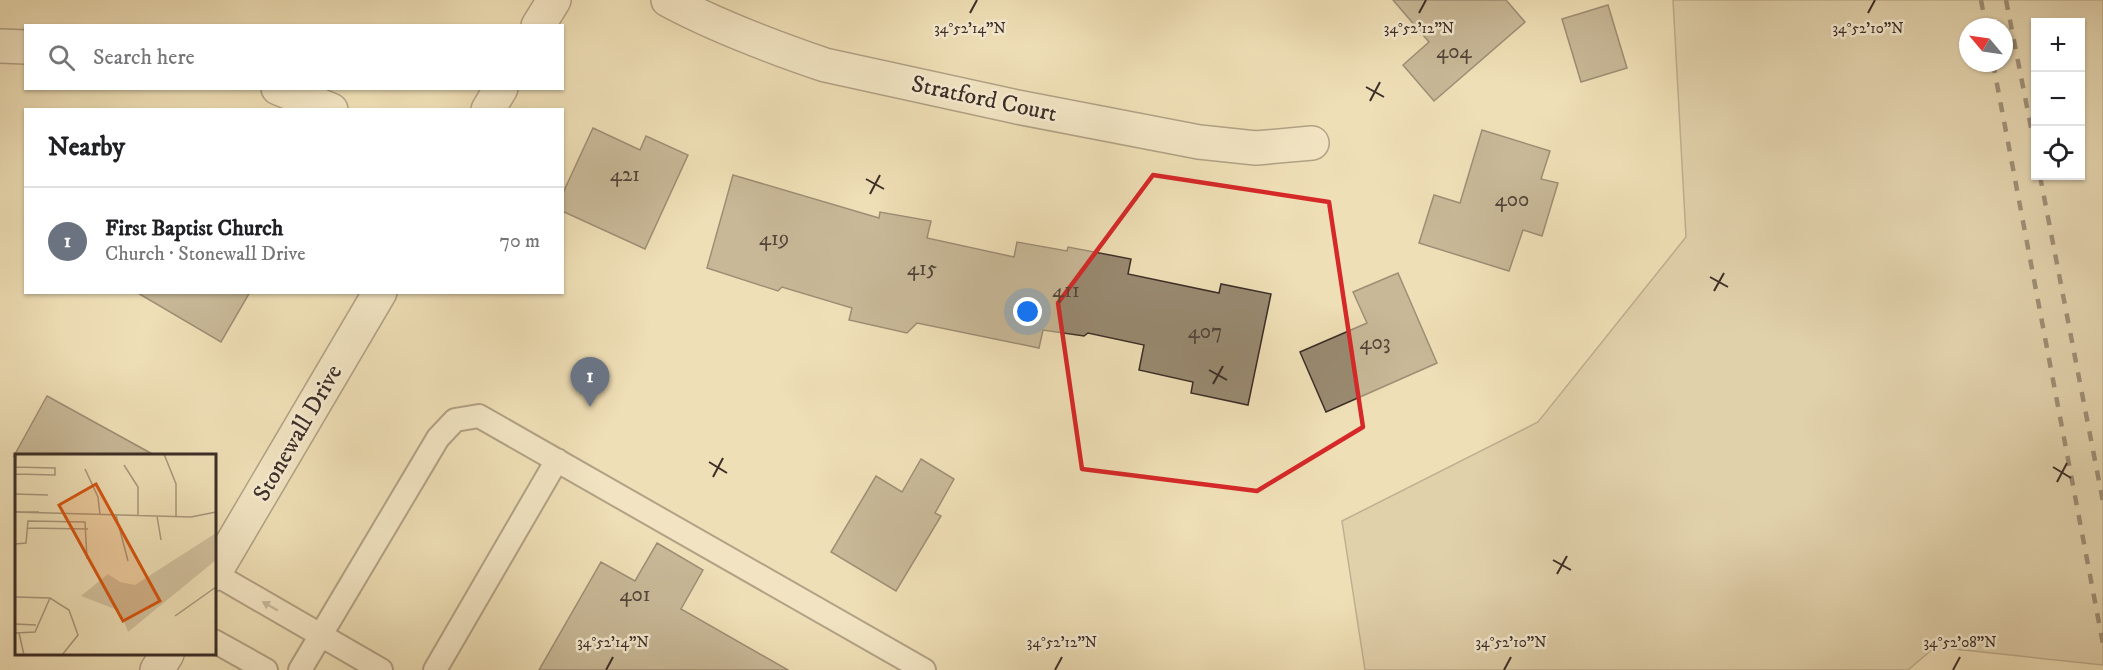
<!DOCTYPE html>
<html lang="en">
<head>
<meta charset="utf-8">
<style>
	:root { --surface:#fff; --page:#f2f2f2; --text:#202124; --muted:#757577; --line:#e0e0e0; --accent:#8f2418 }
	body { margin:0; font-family:"IM FELL DW Pica",serif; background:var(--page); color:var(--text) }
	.controls { position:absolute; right:18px; top:18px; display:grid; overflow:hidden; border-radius:0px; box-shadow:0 2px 4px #0004 }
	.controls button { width:54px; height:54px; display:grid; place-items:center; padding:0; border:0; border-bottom:2px solid var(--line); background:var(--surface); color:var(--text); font:30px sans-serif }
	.compass { position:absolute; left:1959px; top:18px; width:54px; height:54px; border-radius:50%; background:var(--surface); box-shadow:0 2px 4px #0004; rotate:299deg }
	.you { position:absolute; left:1028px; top:312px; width:21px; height:21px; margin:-15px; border:4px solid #fff; border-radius:50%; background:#1a73e8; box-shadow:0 0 0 9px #1a73e833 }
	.badge { display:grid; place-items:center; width:39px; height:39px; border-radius:50%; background:var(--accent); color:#fff; font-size:20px; font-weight:700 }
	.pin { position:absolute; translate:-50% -50px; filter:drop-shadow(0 2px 3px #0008) }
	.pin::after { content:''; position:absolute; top:32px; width:21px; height:18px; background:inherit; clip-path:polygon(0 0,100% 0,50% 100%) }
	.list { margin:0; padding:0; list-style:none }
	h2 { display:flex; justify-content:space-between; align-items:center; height:78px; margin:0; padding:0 24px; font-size:26px }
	h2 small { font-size:20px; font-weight:400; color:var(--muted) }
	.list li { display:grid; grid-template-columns:39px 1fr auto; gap:18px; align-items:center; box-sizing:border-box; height:108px; padding:0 24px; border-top:2px solid var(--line) }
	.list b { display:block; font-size:22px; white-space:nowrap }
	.list p { margin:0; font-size:20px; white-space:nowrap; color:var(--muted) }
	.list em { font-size:20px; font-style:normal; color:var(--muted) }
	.icon { flex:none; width:33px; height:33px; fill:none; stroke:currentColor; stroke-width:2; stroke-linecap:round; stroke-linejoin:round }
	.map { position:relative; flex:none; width:2103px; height:670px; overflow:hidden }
	.search { position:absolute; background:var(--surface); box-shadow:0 2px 4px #0004; left:24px; top:24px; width:540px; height:66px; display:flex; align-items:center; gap:15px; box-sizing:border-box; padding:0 21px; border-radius:0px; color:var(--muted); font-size:22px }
	.panel { position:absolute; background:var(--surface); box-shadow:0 2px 4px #0004; left:24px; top:108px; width:540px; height:186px; border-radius:0px }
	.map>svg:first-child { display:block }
	.green { fill:#d1c19e; stroke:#867862; stroke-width:1.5; fill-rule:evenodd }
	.building { fill:#998a71; stroke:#3c2e27; stroke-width:1.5 }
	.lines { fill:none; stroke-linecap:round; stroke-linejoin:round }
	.service-casing { stroke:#695a4b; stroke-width:26 }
	.minor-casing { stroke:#695a4b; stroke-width:36 }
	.tertiary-casing { stroke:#695a4b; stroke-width:36 }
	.service { stroke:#f5ead0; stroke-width:22 }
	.minor { stroke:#f5ead0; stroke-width:33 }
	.tertiary { stroke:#f5ead0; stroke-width:33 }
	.rail { stroke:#3c2e27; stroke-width:4.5; stroke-dasharray:10 10; stroke-linecap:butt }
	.oneway { fill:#988c7c }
	.marked { fill:none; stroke:#d62828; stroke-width:4.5; stroke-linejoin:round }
	.ticks { fill:none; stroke:#3c2e27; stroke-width:2 }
	.labels { text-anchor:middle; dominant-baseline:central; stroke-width:5; stroke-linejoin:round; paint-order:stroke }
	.number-label { font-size:21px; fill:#53453a }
	.street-label { font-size:24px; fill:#3c2e27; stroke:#f5ead0 }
	.inset-road { fill:none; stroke:#a7987d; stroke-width:1.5 }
	.view { fill:#d7550f; fill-opacity:0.15; stroke:#d7550f; stroke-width:3 }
	.inset-edge { fill:none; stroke:#3c2e27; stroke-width:3 }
	.ticks-label { font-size:15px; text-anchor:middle; fill:#3c2e27; stroke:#f5ead0; stroke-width:5; stroke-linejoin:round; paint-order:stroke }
</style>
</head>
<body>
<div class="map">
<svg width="2103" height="670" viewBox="0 0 2103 670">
	<rect width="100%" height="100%" fill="#efdfb6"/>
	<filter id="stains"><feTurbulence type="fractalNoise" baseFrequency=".00333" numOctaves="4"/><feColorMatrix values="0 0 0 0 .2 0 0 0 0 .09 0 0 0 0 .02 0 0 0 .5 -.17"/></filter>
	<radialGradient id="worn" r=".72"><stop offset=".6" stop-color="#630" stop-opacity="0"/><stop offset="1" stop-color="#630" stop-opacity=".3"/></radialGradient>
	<!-- green -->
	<path class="green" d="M 1673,0 L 2103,0 L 2103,665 L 1935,647 L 1908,670 L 1365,670 L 1342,521 L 1538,422 L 1686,237 ZM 2036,22 L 2080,22 L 2080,176 L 2036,176 ZM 1968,27 L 2004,27 L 2004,63 L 1968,63 Z"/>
	<!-- building -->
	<path class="building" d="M 1393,0 L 1506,0 L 1525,22 L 1434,101 L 1403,65 L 1429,42 Z
		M 1608,5 L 1627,68 L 1581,82 L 1562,19 Z
		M 593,128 L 640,150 L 646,136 L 688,155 L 645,249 L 562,211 L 562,195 Z
		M 1482,130 L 1550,151 L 1541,179 L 1558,183 L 1542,236 L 1523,230 L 1509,271 L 1419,243 L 1434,195 L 1460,203 Z
		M 733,175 L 879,218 L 880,212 L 931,221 L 927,238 L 1014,257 L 1017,242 L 1067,251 L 1068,247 L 1131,259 L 1128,274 L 1219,293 L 1221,284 L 1271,294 L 1248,405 L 1191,393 L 1193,382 L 1139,370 L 1144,345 L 1088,333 L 1084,336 L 1043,330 L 1039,348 L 917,323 L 907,333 L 849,320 L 852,308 L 782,287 L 778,291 L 707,268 Z
		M 1398,273 L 1437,363 L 1326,412 L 1300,352 L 1367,323 L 1353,292 Z
		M 136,292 L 250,292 L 221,342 Z
		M 47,396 L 156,456 L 14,456 Z
		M 921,459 L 954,479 L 935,513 L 941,516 L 896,591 L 831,552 L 876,476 L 902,492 Z
		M 657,543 L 703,570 L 681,609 L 788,670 L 539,670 L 601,562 L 635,581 Z"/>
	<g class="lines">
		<defs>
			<path id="service" d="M 215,574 L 381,670
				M 214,641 L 266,670
				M 300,670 L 438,438 L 455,420 L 479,416 L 924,670
				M 435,670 L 557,460"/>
			<path id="minor" d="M 668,0 C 718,27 772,47 825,65 L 1017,107 L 1199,142 L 1256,148 L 1312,143
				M 0,46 L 26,47
				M 278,88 L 331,110"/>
			<path id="tertiary" d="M 538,26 L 554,0
				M 488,110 L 501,88
				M 214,574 L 380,292
				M 157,670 L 167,654"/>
		</defs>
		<!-- service casing -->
		<use href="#service" class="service-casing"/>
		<!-- minor casing -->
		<use href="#minor" class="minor-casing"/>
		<!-- tertiary casing -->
		<use href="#tertiary" class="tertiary-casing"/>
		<!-- service -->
		<use href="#service" class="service"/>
		<!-- minor -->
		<use href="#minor" class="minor"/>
		<!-- tertiary -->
		<use href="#tertiary" class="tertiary"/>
		<!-- rail -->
		<path class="rail" d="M 1981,0 L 1986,27
			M 2006,0 L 2036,153
			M 1993,63 L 2103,644
			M 2040,176 L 2103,502"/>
	</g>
	<!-- one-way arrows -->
	<defs><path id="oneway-solid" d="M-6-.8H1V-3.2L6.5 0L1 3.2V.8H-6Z" transform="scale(1.5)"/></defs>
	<use class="oneway" href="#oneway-solid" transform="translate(270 606) rotate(-150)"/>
	<!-- marked area -->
	<path d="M0 0H2103V670H0ZM 1153,175 L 1329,202 L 1363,427 L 1257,491 L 1082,469 L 1058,303 Z" fill="#efdfb6" fill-opacity=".55" fill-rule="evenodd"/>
	<path class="marked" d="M 1153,175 L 1329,202 L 1363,427 L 1257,491 L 1082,469 L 1058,303 Z"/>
	<!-- ticks -->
	<path class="ticks" d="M 970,13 L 977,0M 1419,13 L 1426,0M 1868,13 L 1875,0M 1366,87 L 1384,97M 1370,101 L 1380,82M 866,179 L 884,189M 870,194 L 880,175M 1710,277 L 1728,287M 1714,291 L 1724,273M 1209,370 L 1227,380M 1213,384 L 1223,366M 709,462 L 727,473M 2053,467 L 2071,478M 713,477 L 723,458M 2057,482 L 2067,463M 1553,560 L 1571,570M 1557,574 L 1567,556M 606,670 L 613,657M 1055,670 L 1062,657M 1504,670 L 1511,657M 1953,670 L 1960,657"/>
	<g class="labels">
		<!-- number labels -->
		<g class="number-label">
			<text x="1454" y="52">404</text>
			<text x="625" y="175">421</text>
			<text x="1512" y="200">400</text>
			<text x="774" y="239">419</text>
			<text x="922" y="269">415</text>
			<text x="1066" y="291">411</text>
			<text x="1205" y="332">407</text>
			<text x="1375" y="343">403</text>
			<text x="635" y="595">401</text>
		</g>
		<!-- street labels -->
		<g class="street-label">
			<text transform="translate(984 99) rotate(12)">Stratford Court</text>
			<text transform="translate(298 433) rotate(-60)">Stonewall Drive</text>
		</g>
	</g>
	<!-- overview -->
	<g transform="translate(15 454)">
		<rect width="201" height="201" fill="#efdfb6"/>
		<path d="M 201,79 L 201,106 L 113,178 L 105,157 L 66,142 L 93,120 L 105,128 L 120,131 Z" fill="#d1c19e"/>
		<path class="inset-road" d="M 149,0 L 161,30 L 161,62M 109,11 L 123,33 L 123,62M 70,15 L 83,43 L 85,61M 0,20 L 40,21 L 40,14 L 0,13M 0,27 L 1,0M 0,40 L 33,41M 0,58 L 176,63 L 201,58M 1,58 L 24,58M 101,61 L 113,107M 142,62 L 146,86M 12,74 L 73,75M 0,90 L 11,89 L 13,67 L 70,68 L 72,105M 0,143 L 35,144 L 54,156 L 63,181 L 47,201M 160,162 L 201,133M 0,170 L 21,171M 0,179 L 20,178 L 35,144M 4,179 L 9,201"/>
		<path class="view" d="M 81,30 L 145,147 L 108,167 L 44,51 Z"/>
		<rect width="201" height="201" class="inset-edge"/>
	</g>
	<g class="ticks-label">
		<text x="970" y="33">34°52'14"N</text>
		<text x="1419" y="33">34°52'12"N</text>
		<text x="1868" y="33">34°52'10"N</text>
		<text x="613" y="647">34°52'14"N</text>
		<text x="1062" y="647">34°52'12"N</text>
		<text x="1511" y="647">34°52'10"N</text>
		<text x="1960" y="647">34°52'08"N</text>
	</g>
	<rect width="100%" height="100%" filter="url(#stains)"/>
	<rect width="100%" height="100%" fill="url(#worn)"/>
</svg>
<div class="controls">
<button>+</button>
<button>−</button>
<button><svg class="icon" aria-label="locate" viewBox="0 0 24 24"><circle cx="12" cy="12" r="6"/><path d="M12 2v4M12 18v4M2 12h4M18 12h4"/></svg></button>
</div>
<svg class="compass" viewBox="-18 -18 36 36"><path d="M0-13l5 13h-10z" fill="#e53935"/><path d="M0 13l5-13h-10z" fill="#757577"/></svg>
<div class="you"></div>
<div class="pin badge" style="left:590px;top:407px;background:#6b7280">1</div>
<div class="search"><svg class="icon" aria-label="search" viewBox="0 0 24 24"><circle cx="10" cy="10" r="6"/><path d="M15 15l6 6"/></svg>Search here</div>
<section class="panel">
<h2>Nearby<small></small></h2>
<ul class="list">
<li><span class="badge" style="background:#6b7280">1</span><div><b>First Baptist Church</b><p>Church · Stonewall Drive</p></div><em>70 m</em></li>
</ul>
</section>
</div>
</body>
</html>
